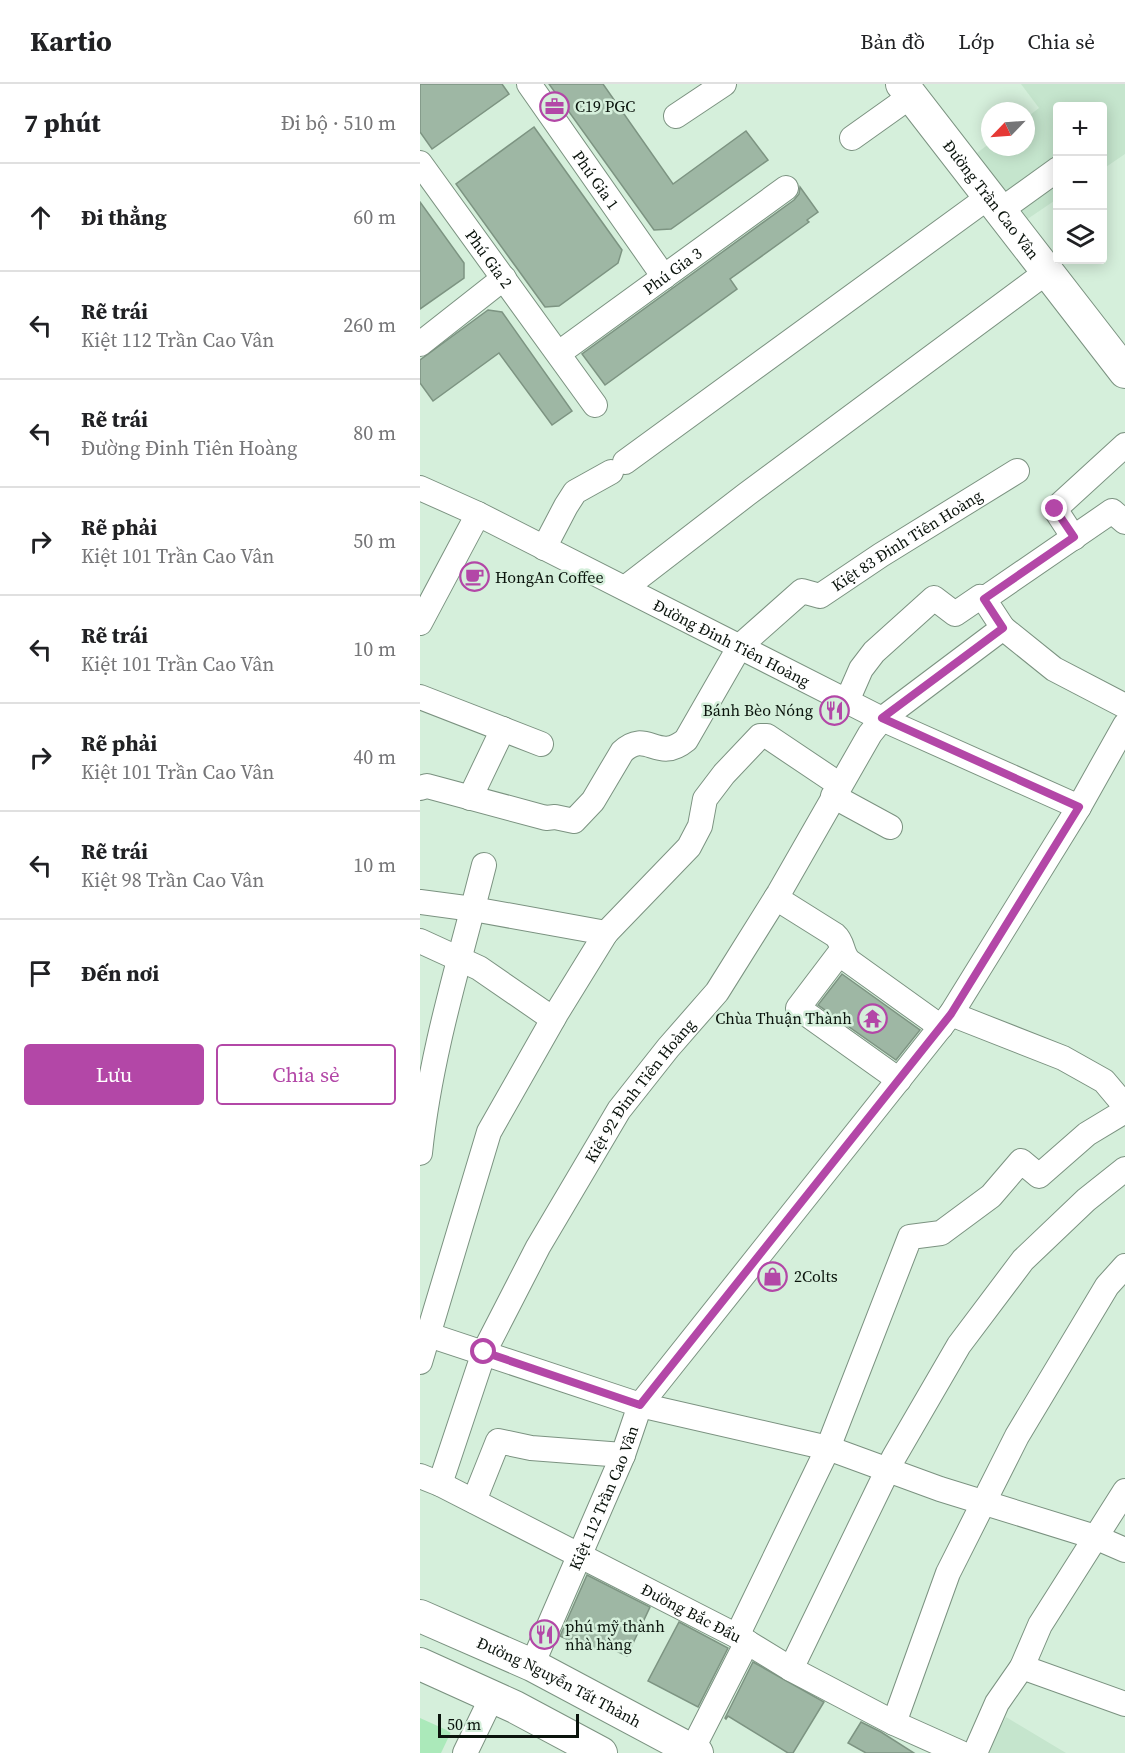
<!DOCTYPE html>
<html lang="vi">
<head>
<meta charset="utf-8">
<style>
	:root { --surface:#fff; --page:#f2f2f2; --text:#202124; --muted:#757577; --line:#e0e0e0; --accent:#b347a7 }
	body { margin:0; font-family:"Source Serif 4",serif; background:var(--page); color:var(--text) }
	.controls { position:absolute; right:18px; top:18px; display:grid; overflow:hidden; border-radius:6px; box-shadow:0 3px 15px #0003 }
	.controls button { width:54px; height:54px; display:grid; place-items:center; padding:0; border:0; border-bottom:2px solid var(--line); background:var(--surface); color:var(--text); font:30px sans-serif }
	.compass { position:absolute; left:561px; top:18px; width:54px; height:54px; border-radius:50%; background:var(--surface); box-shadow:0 3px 15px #0003; rotate:245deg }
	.scale { position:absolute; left:18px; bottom:15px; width:141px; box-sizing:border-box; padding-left:6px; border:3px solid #0a130c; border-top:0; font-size:16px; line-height:21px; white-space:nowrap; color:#0a130c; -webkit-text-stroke:4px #d5efdb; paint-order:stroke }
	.stop { position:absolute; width:18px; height:18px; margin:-14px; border:4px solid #b347a7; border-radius:50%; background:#fff }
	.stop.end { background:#b347a7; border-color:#fff; box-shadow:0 2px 6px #0008 }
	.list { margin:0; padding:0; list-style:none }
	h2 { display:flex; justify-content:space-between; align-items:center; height:78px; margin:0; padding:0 24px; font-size:26px }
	h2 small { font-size:20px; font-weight:400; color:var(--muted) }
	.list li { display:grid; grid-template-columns:39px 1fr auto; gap:18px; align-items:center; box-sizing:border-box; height:108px; padding:0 24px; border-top:2px solid var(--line) }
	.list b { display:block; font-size:22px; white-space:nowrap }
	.list p { margin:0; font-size:20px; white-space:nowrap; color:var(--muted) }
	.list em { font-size:20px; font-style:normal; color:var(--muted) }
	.actions { display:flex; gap:12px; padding:18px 24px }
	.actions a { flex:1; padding:14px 0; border:2px solid var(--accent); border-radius:6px; text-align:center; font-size:21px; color:var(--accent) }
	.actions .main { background:var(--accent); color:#fff }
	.icon { flex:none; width:33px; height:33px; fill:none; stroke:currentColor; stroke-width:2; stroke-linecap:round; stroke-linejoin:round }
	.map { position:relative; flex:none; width:705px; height:1669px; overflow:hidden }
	header { display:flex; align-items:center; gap:36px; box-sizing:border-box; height:84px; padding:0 30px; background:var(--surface); border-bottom:2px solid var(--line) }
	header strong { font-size:28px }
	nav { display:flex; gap:33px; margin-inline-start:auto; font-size:21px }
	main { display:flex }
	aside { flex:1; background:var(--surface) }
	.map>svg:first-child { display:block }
	.built { fill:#c5e5cd }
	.green { fill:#abe9ba }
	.building { fill:#9eb7a4; stroke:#7d9482; stroke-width:1.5 }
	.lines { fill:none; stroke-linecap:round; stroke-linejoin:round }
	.minor-casing { stroke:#7b9280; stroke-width:26 }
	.major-casing { stroke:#7b9280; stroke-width:34 }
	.minor { stroke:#fff; stroke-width:24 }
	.major { stroke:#fff; stroke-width:32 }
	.route { stroke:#b347a7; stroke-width:8 }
	.labels { text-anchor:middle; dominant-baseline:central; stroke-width:5; stroke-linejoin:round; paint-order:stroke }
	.poi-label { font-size:16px; fill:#0a130c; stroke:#d5efdb; text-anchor:start }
	.street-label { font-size:16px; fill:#0a130c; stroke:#d5efdb }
</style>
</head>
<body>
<header>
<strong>Kartio</strong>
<nav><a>Bản đồ</a><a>Lớp</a><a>Chia sẻ</a></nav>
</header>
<main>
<aside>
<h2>7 phút<small>Đi bộ · 510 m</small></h2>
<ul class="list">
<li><svg class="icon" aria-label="ahead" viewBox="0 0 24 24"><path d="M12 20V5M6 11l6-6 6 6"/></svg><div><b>Đi thẳng</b></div><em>60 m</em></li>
<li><svg class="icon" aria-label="left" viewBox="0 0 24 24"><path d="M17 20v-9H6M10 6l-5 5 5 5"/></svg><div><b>Rẽ trái</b><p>Kiệt 112 Trần Cao Vân</p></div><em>260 m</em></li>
<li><svg class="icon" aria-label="left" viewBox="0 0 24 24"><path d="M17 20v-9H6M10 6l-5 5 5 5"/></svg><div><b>Rẽ trái</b><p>Đường Đinh Tiên Hoàng</p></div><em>80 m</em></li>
<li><svg class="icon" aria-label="right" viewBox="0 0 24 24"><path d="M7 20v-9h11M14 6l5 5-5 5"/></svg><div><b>Rẽ phải</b><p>Kiệt 101 Trần Cao Vân</p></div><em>50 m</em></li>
<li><svg class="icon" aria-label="left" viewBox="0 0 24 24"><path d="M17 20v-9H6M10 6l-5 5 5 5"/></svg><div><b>Rẽ trái</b><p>Kiệt 101 Trần Cao Vân</p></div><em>10 m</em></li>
<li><svg class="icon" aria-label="right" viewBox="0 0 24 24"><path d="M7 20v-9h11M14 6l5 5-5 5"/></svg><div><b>Rẽ phải</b><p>Kiệt 101 Trần Cao Vân</p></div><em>40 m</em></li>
<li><svg class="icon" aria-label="left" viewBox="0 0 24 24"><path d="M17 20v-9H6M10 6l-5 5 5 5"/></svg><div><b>Rẽ trái</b><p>Kiệt 98 Trần Cao Vân</p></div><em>10 m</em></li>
<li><svg class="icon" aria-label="arrive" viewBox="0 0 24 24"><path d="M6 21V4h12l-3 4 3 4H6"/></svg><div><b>Đến nơi</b></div></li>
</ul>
<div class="actions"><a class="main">Lưu</a><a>Chia sẻ</a></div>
</aside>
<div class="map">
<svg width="705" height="1669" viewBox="0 0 705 1669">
	<rect width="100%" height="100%" fill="#d5efdb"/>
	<!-- built -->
	<path class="built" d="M 601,0 L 705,0 L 705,70 L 683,85 L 682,22 L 638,22 L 637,115 L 606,136 L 557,69 L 570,59 L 570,63 L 606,63 L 606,34 L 619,24 Z
		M 586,1633 L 646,1669 L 565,1669 Z"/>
	<!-- green -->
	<path class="green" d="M 0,1634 L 31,1648 L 21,1669 L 0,1669 Z"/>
	<!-- building -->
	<path class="building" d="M 0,0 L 82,0 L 89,10 L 12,65 L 0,48 Z
		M 129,0 L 183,0 L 253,100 L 326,47 L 348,76 L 251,145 L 234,146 Z
		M 114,43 L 202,166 L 198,179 L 139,222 L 125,223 L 36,100 Z
		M 380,103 L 398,128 L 387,136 L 389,138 L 310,195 L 317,205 L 185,301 L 162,270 L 374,116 L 379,110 Z
		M 0,118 L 44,179 L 44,194 L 0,225 Z
		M 68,226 L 82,228 L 152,327 L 132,341 L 79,269 L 13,317 L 0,299 L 0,276 Z
		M 422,890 L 500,946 L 476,976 L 398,921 Z
		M 167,1491 L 230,1523 L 207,1572 L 179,1559 L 176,1566 L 152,1554 L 151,1557 L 140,1552 Z
		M 259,1538 L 308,1564 L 278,1623 L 228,1597 Z
		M 333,1578 L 404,1618 L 373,1669 L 368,1669 L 308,1632 L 306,1635 L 305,1634 Z
		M 441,1638 L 461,1648 L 494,1669 L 446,1669 L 428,1659 Z"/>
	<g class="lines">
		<defs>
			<g id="minor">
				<path id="s1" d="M 109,0 L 244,193"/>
				<path d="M 256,32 L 304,0"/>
				<path d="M 432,54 L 491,12"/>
				<path id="s2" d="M 0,79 L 175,321"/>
				<path d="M 581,126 L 638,85"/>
				<path d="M 0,260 L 84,194"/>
				<path id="s3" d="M 139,269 L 366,104"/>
				<path d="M 205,378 L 570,112"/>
				<path id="s4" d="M 0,404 L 58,430 L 462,635 L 659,723"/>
				<path d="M 654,454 L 635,425 L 705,361"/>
				<path d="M 124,464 L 146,422 L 155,408 L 191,388"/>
				<path d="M 205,504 L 327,410 L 628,187"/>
				<path d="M 0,539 L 58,430"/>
				<path d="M 583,544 L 634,585 L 705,622"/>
				<path d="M 0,613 L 121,660"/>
				<path d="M 427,617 L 441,585 L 454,568 L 514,514 L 535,530 L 560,513 L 564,515"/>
				<path id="s5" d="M 0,704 L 7,702 L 126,734 L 135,733 L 154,737 L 173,717 L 202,668 C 227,644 237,680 266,656 L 320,562 L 382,507 L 400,512 L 461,471 L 597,387"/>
				<path d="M 413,712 L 470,743"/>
				<path d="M 50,714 L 83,645"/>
				<path d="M 356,814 L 415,851 C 424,859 421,869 429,877 L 521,943"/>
				<path d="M 0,818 L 53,825 L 186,849"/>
				<path d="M 0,857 L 59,884 L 133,935"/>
				<path d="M 422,866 L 378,924 L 479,996"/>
				<path d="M 531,930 L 643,974 L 684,997 L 705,1022"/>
				<path d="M 0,1069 C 10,971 40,876 64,781"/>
				<path d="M 0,1248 L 220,1321 L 408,1364 L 520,1405 L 675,1453 L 705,1466"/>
				<path d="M 0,1278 L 69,1048 L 136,930 L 186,849 L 269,763 L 280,742 L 285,715 L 304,690 L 340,652 L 347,652 L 420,701"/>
				<path id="s6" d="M 0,1392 L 20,1400 L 317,1552 L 371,1585 L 474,1639 L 541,1669"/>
				<path id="s7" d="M 20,1400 L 64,1268 L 118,1163 L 199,1026 L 248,964 L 297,908 L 359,809 L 450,650 L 462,635 L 583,544 L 564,515 L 692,427 L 705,438"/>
				<path d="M 54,1417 L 78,1357 L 111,1364 L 203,1371"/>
				<path d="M 317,1552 L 408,1364 L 490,1153 L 521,1149 L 571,1112 L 601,1077 L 619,1092 L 667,1050 L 705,1027"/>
				<path id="s8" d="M 112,1581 L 203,1371 L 220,1321 L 531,930 L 659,723 L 705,641"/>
				<path d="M 602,1583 L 705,1620"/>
				<path d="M 371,1585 L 474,1373 L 539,1261 L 603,1176 L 666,1116 L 705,1085"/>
				<path d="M 474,1639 L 528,1489 L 597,1352 L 687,1202 L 705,1182"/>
				<path d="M 272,1666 L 327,1558"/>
				<path d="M 45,1669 L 72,1613"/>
				<path d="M 555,1669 L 577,1619 L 602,1583 L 620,1541 L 705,1407"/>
			</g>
			<g id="major">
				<path id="s9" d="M 482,0 L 705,288"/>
				<path id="s10" d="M 0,1532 L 112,1581 L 277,1669"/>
				<path d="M 0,1580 L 95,1623 L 181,1669"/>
			</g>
		</defs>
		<!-- minor casing -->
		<use href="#minor" class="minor-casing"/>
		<!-- major casing -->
		<use href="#major" class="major-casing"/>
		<!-- minor -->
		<use href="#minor" class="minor"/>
		<!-- major -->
		<use href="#major" class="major"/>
	</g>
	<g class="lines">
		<!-- route -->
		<path class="route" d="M 64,1268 L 220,1321 L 531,930 L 659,723 L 462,634 L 583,544 L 564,515 L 654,453 L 635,425"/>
	</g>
	<!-- icons -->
	<defs>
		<symbol id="office-ring" viewBox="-11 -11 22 22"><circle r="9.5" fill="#d5efdb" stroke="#b347a7" stroke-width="1.5"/><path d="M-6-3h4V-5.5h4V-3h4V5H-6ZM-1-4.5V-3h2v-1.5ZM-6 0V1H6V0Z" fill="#b347a7"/></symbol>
		<symbol id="cafe-ring" viewBox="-11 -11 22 22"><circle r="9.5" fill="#d5efdb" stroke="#b347a7" stroke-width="1.5"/><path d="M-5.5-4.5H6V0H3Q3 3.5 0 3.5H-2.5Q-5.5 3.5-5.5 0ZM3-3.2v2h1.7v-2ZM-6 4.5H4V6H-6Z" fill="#b347a7"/></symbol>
		<symbol id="restaurant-ring" viewBox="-11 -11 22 22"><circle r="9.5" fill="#d5efdb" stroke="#b347a7" stroke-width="1.5"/><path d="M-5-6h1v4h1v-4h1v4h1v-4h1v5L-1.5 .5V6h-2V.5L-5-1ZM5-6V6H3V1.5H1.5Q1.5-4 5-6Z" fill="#b347a7"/></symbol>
		<symbol id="temple-ring" viewBox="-11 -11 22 22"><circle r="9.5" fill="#d5efdb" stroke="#b347a7" stroke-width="1.5"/><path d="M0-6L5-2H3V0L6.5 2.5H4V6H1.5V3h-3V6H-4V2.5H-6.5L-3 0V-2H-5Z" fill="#b347a7"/></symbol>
		<symbol id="shop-ring" viewBox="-11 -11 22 22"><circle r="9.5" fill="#d5efdb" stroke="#b347a7" stroke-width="1.5"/><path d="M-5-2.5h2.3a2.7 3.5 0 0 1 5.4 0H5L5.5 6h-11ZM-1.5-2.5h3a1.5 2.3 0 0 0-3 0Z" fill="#b347a7"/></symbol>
	</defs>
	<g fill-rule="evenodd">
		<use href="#office-ring" x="118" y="6" width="33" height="33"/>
		<use href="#cafe-ring" x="38" y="476" width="33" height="33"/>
		<use href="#restaurant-ring" x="398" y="610" width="33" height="33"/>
		<use href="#temple-ring" x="436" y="918" width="33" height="33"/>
		<use href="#shop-ring" x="336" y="1176" width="33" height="33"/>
		<use href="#restaurant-ring" x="108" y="1534" width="33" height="33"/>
	</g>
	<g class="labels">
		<!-- poi labels -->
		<g class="poi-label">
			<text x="155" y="22">C19 PGC</text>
			<text x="75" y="493">HongAn Coffee</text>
			<text x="393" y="626" text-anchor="end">Bánh Bèo Nóng</text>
			<text x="432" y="934" text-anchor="end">Chùa Thuận Thành</text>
			<text x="374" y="1192">2Colts</text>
			<text x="145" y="1542">phú mỹ thành<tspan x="145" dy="18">nhà hàng</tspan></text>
		</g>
		<!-- street labels -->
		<g class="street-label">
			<text stroke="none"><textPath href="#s1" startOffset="117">Phú Gia 1</textPath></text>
			<text stroke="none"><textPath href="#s9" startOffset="146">Đường Trần Cao Vân</textPath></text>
			<text stroke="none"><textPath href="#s2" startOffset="118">Phú Gia 2</textPath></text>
			<text stroke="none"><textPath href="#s3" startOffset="140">Phú Gia 3</textPath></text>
			<text stroke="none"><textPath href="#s5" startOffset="626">Kiệt 83 Đinh Tiên Hoàng</textPath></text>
			<text stroke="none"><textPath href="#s4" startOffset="348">Đường Đinh Tiên Hoàng</textPath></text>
			<text stroke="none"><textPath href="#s7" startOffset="444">Kiệt 92 Đinh Tiên Hoàng</textPath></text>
			<text stroke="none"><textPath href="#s8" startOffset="182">Kiệt 112 Trần Cao Vân</textPath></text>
			<text stroke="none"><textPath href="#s6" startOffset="304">Đường Bắc Đẩu</textPath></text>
			<text stroke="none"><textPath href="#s10" startOffset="154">Đường Nguyễn Tất Thành</textPath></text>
		</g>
	</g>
</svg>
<div class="controls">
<button>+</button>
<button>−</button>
<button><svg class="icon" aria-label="layers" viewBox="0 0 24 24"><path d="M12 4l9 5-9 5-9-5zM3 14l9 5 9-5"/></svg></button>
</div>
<svg class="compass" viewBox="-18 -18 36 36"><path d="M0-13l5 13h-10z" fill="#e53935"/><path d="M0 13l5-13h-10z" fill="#757577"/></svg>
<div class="scale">50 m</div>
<div class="stop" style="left:64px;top:1268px"></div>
<div class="stop end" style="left:635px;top:425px"></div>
</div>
</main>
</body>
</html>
